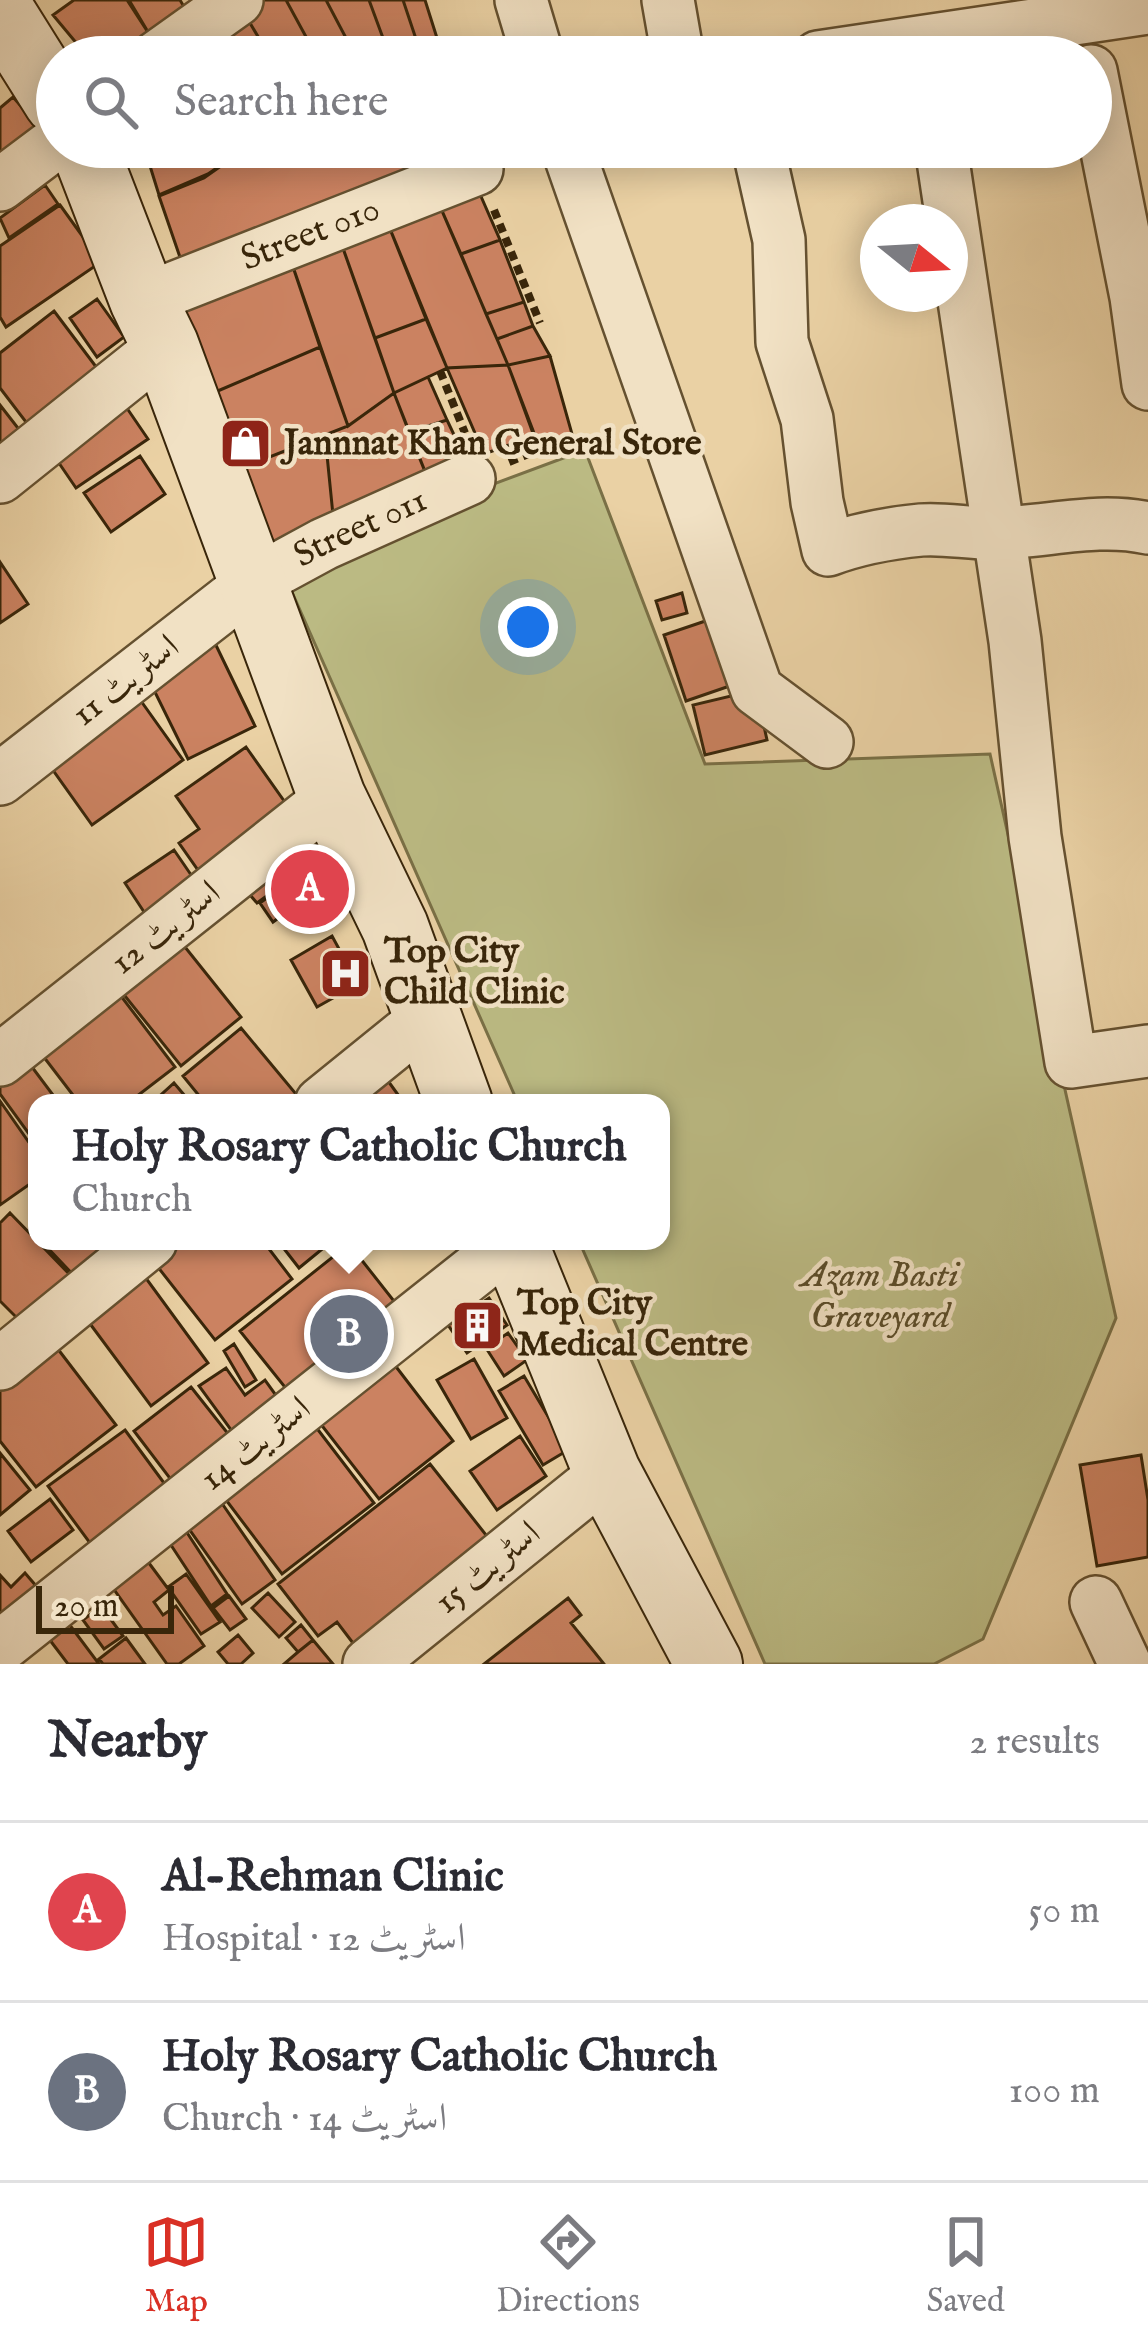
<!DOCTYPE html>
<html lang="en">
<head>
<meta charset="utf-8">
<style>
	:root { --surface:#fff; --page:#f7f7f7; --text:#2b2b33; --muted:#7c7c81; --line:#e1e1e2; --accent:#d93025 }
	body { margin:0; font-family:"IM FELL English",Amiri,serif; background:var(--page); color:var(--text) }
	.compass { position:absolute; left:860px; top:204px; width:108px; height:108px; border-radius:50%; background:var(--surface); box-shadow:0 6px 30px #0003; rotate:108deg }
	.scale { position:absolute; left:36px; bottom:30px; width:138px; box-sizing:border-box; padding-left:12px; border:6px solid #39260a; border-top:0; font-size:33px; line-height:42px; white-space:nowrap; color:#39260a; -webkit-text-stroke:9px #f1e1c4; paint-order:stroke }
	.you { position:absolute; left:528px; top:627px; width:42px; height:42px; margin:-30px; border:9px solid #fff; border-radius:50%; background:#1a73e8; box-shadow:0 0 0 18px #1a73e833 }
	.badge { display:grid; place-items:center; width:78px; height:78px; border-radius:50%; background:var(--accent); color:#fff; font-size:39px; font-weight:700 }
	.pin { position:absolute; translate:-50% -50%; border:6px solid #fff; box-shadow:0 3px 12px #0006 }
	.popup { position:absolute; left:28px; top:1094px; width:642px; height:156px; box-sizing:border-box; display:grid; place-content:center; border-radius:24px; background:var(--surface); filter:drop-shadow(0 3px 9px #0005); font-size:39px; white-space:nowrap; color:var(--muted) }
	.popup b { font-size:45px; color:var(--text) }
	.popup::after { content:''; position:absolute; left:50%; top:100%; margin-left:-24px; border:24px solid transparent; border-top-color:var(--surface) }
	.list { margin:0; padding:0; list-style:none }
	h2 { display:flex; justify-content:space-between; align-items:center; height:156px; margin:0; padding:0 48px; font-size:51px }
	h2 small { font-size:39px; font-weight:400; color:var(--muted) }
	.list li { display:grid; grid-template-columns:78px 1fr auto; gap:36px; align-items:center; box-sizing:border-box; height:180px; padding:0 48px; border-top:3px solid var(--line) }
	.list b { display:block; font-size:45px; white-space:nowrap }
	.list p { margin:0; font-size:39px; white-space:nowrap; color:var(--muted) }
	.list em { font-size:39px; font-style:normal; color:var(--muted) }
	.icon { flex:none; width:66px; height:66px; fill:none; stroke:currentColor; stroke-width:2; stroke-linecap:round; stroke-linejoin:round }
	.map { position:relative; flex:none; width:1148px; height:1664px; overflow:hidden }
	.search { position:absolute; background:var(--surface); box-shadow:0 6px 30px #0003; left:36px; right:36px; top:36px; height:132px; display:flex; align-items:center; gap:30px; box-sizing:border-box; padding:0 42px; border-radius:66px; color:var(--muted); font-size:45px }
	.sheet { height:516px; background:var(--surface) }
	nav { display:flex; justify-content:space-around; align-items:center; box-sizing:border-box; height:168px; border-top:3px solid var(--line); background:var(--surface); font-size:33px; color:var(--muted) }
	nav a { display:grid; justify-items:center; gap:6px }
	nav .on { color:var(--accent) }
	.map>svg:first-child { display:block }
	.green { fill:#bbba83; stroke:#7a7046; stroke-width:3 }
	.building { fill:#cb8261; stroke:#39260a; stroke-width:3 }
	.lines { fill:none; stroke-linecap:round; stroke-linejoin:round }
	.street-casing { stroke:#655130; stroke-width:56 }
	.secondary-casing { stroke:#39260a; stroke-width:70 }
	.path { stroke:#39260a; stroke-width:8; stroke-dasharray:9 6; stroke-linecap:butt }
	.street { stroke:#f1e1c4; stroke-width:51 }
	.secondary { stroke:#f1e1c4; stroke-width:66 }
	.labels { text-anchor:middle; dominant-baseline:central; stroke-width:9; stroke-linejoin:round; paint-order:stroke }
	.street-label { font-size:36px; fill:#39260a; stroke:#f1e1c4 }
	.poi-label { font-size:36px; font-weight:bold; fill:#39260a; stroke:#f1e1c4; text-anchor:start }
	.park-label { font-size:36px; font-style:italic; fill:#5a4b28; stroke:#f1e1c4 }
</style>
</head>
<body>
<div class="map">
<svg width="1148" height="1664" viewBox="0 0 1148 1664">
	<rect width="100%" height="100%" fill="#ead1a4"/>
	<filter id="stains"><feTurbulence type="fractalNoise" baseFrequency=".00167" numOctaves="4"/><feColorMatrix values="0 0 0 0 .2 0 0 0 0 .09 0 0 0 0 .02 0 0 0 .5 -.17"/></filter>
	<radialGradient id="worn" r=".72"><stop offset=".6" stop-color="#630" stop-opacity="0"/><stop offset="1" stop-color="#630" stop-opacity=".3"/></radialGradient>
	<!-- green -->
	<path class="green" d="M 585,450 L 705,764 L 990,754 L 1116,1318 L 983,1639 L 934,1664 L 765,1664 L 579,1241 L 661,1241 L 661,1103 L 518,1103 L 288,583 L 416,513 Z"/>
	<!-- building -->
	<path class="building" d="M 74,0 L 127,0 L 151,37 L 125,57 L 88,57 L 53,15 Z
		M 129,0 L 180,0 L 187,12 L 151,37 Z
		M 249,0 L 286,0 L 317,57 L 270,57 L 240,6 Z
		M 286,0 L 326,0 L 356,57 L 317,57 Z
		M 326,0 L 369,0 L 390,57 L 356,57 Z
		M 369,0 L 403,0 L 422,57 L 390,57 Z
		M 403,0 L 425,0 L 443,57 L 422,57 Z
		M 240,6 L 270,57 L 223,57 L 211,28 Z
		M 13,97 L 39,127 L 0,161 L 0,108 Z
		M 139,147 L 186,147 L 149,166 Z
		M 188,147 L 247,147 L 208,174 L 159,195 L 150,166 Z
		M 248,147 L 422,147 L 430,173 L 183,266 L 159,196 L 204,178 Z
		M 45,185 L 58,204 L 9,238 L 0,218 Z
		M 476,185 L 500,240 L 461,254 L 436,197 Z
		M 436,197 L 497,339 L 508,365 L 447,368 L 386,219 Z
		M 60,205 L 101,262 L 6,327 L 0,317 L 0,246 Z
		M 386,219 L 426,319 L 375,338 L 339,237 Z
		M 339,237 L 394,393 L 348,426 L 291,261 Z
		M 500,240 L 524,302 L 486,314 L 461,254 Z
		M 291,261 L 320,347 L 213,393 L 183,305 Z
		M 97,299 L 124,337 L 97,357 L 70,318 Z
		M 524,302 L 533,326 L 497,339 L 486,314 Z
		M 54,311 L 103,376 L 32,430 L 0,388 L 0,353 Z
		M 426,319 L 447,368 L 394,393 L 375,338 Z
		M 533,326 L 550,356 L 508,365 L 497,339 Z
		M 320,347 L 348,426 L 244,467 L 213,393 Z
		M 550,356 L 574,441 L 542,454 L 508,365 Z
		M 508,365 L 534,436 L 484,454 L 447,368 Z
		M 428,377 L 447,420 L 409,432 L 394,393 Z
		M 394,393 L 428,479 L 334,525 L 325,435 L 348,426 Z
		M 120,398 L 148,439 L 76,488 L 48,447 Z
		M 0,405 L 28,441 L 0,463 Z
		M 447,420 L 466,460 L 428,479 L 409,432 Z
		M 325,435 L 334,525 L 275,552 L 244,467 Z
		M 140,456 L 165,494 L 111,532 L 84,493 Z
		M 0,562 L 28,604 L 0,623 Z
		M 682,593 L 687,613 L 662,620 L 656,601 Z
		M 729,613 L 750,679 L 686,701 L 664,635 Z
		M 212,637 L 255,726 L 188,759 L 144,670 Z
		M 131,687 L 183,760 L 92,825 L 40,752 Z
		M 756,690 L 767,740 L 705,755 L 693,705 Z
		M 246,747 L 294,815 L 200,873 L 179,843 L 199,829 L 176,796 Z
		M 293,844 L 308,866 L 257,903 L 238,881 Z
		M 174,850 L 198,885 L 148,918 L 125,883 Z
		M 310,866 L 322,886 L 273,922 L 260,903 Z
		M 173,932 L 241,1017 L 181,1066 L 113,981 Z
		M 332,936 L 358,984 L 317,1007 L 291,960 Z
		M 108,979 L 175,1067 L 128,1103 L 79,1103 L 30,1039 Z
		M 241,1028 L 296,1094 L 286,1103 L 205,1103 L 183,1076 Z
		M 20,1051 L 59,1103 L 37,1103 L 37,1145 L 0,1094 L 0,1066 Z
		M 378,1067 L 404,1103 L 329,1103 Z
		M 174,1083 L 191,1103 L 152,1103 Z
		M 0,1101 L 37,1154 L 37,1179 L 0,1205 Z
		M 10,1213 L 75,1280 L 27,1328 L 0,1301 L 0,1223 Z
		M 47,1241 L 123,1241 L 80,1282 L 44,1244 Z
		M 170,1241 L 263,1241 L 292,1279 L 215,1340 L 150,1257 Z
		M 278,1241 L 332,1241 L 299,1268 Z
		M 349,1244 L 401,1310 L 292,1396 L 240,1331 Z
		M 140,1270 L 208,1363 L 151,1406 L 82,1313 Z
		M 489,1298 L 507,1325 L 467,1353 L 448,1325 Z
		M 508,1333 L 527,1360 L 504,1376 L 486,1348 Z
		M 51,1340 L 116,1425 L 36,1487 L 0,1441 L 0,1380 Z
		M 234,1344 L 256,1380 L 245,1387 L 224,1351 Z
		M 384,1351 L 453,1441 L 379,1499 L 309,1409 Z
		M 474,1359 L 507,1418 L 471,1439 L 437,1380 Z
		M 226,1368 L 245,1395 L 265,1380 L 288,1412 L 242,1445 L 199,1386 Z
		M 524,1376 L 568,1450 L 543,1465 L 499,1391 Z
		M 191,1387 L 233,1440 L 175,1485 L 134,1431 Z
		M 309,1418 L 374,1503 L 282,1574 L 217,1488 Z
		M 125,1430 L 178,1502 L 101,1558 L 48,1486 Z
		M 520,1436 L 546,1476 L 497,1510 L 470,1471 Z
		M 0,1453 L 30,1490 L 0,1515 Z
		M 1141,1455 L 1148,1500 L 1148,1557 L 1097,1566 L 1080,1465 Z
		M 430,1464 L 490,1540 L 356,1647 L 337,1622 L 318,1636 L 278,1584 Z
		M 50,1499 L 73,1530 L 31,1562 L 8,1531 Z
		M 221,1502 L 275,1580 L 242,1604 L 187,1526 Z
		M 184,1528 L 227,1594 L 211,1606 L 167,1539 Z
		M 143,1555 L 169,1590 L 154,1602 L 163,1615 L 176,1606 L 204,1646 L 179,1664 L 167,1664 L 108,1581 Z
		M 25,1573 L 37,1587 L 0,1622 L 0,1575 L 11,1587 Z
		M 186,1574 L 220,1622 L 201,1634 L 168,1587 Z
		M 268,1593 L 295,1622 L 279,1637 L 252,1608 Z
		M 229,1596 L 246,1619 L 230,1630 L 213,1608 Z
		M 568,1598 L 581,1615 L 571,1623 L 604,1664 L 484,1664 Z
		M 101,1606 L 123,1636 L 104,1649 L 83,1620 Z
		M 66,1620 L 99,1664 L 68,1664 L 46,1635 Z
		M 301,1625 L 313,1640 L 298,1652 L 286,1638 Z
		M 238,1635 L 253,1653 L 241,1664 L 228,1664 L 218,1652 Z
		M 126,1638 L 145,1664 L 103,1664 L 99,1659 Z
		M 313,1640 L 333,1664 L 284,1664 L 298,1652 Z"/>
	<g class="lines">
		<defs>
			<g id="street">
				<path d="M 521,0 L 538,57"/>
				<path d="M 668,0 L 678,57"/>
				<path d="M 157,57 L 237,0"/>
				<path d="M 818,57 L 1148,8"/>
				<path d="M 1091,71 L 1136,297 L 1148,384"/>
				<path d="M 567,147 L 757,690 L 827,742"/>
				<path d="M 758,147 L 779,240 L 782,342 L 807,419 L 817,502 L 828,550 C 857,539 890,533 921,530 C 946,528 971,534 997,533 C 1048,532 1097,517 1148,528"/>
				<path d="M 941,147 L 1015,641 L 1035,837 L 1071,1062 L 1148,1051"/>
				<path d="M 0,185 L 57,142"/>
				<path id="s1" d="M 143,300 L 477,169"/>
				<path d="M 0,477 L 165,345"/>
				<path id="s2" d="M 0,779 L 252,583 L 324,544 L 469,479"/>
				<path d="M 0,1060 L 332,797"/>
				<path d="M 321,1103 L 426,1018"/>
				<path d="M 0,1364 L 151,1241"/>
				<path d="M 1096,1602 L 1125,1664"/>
				<path d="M 0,1647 L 512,1241"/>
				<path d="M 369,1664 L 607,1472"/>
			</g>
			<path id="secondary" d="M 0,10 L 57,101
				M 84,147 L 143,300 L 165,345 L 332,797 L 395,927 L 459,1103
				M 513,1241 L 607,1472 L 709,1664"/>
		</defs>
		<!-- street casing -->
		<use href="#street" class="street-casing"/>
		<!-- secondary casing -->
		<use href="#secondary" class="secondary-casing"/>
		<!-- path -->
		<path class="path" d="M 494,210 L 540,323
			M 440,371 L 465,433
			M 509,462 L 531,453"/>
		<!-- street -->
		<use href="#street" class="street"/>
		<!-- secondary -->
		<use href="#secondary" class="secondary"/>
	</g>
	<!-- icons -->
	<defs>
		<symbol id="shop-square" viewBox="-11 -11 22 22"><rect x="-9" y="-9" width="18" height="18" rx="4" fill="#8f2418" stroke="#f1e1c4"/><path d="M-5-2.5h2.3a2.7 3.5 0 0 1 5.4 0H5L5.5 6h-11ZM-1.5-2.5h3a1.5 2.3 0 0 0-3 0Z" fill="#fff"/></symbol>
		<symbol id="hospital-square" viewBox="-11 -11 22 22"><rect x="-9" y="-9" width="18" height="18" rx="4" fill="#8f2418" stroke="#f1e1c4"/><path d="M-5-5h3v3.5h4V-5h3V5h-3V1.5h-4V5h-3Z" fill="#fff"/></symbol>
		<symbol id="building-square" viewBox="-11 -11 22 22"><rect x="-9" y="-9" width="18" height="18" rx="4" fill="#8f2418" stroke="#f1e1c4"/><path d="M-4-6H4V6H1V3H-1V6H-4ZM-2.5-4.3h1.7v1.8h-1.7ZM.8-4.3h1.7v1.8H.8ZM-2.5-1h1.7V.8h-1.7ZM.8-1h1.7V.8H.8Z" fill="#fff"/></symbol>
	</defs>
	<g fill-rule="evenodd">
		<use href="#shop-square" x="216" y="414" width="59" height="59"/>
		<use href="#hospital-square" x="316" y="944" width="59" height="59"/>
		<use href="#building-square" x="448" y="1296" width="59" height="59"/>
	</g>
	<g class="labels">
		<!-- street labels -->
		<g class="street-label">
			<text stroke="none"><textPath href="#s1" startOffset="180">Street 010</textPath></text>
			<text stroke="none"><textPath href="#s2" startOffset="441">Street 011</textPath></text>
			<text transform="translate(126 681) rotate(-38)">اسٹریٹ 11</text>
			<text transform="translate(166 928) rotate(-38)">اسٹریٹ 12</text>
			<text transform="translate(256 1444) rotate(-38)">اسٹریٹ 14</text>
			<text transform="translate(488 1568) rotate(-39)">اسٹریٹ 15</text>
		</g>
		<!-- poi labels -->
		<g class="poi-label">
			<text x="284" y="444">Jannnat Khan General Store</text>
			<text x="384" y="952">Top City<tspan x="384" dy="41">Child Clinic</tspan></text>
			<text x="517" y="1304">Top City<tspan x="517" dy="41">Medical Centre</tspan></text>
		</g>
		<!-- park labels -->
		<g class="park-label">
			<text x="880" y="1276">Azam Basti<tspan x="880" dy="41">Graveyard</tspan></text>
		</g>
	</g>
	<rect width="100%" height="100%" filter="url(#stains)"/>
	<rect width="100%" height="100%" fill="url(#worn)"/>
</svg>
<svg class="compass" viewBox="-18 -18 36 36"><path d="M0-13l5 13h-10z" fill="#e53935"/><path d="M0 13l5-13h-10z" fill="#7c7c81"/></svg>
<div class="scale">20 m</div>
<div class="you"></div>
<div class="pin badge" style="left:310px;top:889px;background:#e0444e">A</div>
<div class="pin badge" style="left:349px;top:1334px;background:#6b7280">B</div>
<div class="popup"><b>Holy Rosary Catholic Church</b>Church</div>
<div class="search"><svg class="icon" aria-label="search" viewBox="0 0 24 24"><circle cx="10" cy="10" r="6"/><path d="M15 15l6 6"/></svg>Search here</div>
</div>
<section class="sheet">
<h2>Nearby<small>2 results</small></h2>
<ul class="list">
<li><span class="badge" style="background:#e0444e">A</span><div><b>Al-Rehman Clinic</b><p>Hospital · اسٹریٹ 12</p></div><em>50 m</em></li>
<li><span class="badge" style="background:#6b7280">B</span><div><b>Holy Rosary Catholic Church</b><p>Church · اسٹریٹ 14</p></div><em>100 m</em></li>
</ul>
</section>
<nav>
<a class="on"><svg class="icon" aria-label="map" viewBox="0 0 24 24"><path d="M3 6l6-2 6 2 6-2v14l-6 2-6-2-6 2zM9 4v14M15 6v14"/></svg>Map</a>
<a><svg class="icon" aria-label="directions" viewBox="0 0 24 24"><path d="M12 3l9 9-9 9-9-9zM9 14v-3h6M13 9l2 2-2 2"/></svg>Directions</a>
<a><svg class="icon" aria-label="saved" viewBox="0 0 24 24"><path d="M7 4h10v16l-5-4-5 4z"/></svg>Saved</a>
</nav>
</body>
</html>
